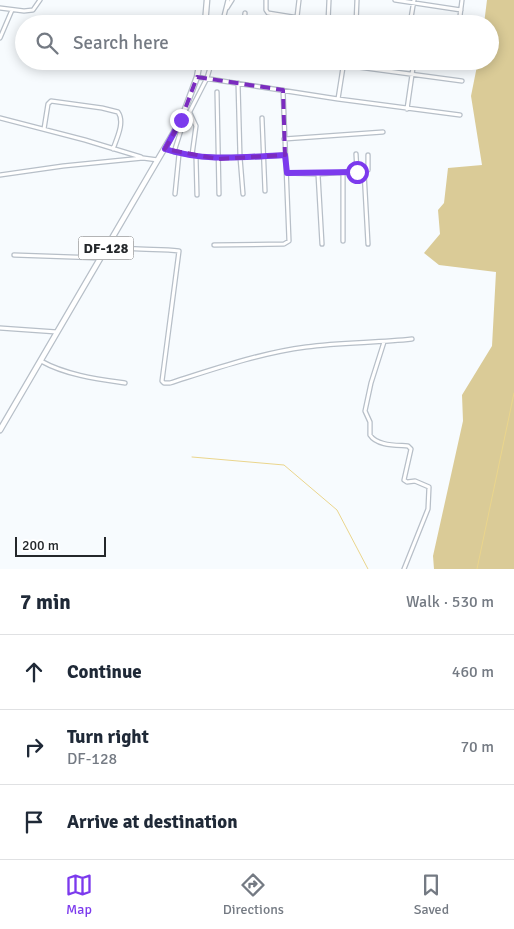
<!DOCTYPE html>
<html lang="en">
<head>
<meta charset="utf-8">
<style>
	:root { --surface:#fff; --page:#f2f2f3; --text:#1f2937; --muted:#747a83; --line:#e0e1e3; --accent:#7c3aed }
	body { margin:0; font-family:Signika,sans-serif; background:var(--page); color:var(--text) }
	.scale { position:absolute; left:15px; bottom:12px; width:91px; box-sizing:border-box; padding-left:5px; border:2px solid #24272a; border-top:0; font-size:14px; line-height:18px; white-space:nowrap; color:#24272a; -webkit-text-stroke:4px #fff; paint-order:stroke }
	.stop { position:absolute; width:15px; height:15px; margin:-11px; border:4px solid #7c3aed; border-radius:50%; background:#fff }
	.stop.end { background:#7c3aed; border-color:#fff; box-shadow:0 1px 5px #0008 }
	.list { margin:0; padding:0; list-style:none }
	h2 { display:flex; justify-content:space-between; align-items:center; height:65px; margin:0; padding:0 20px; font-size:21px }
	h2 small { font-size:16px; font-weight:400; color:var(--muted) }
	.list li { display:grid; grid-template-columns:32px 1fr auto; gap:15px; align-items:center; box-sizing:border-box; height:75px; padding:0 20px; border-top:1px solid var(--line) }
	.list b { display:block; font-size:19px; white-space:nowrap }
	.list p { margin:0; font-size:16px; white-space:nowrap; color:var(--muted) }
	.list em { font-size:16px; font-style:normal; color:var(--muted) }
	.icon { flex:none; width:28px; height:28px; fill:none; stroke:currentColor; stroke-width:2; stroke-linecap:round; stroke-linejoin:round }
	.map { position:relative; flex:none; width:514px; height:569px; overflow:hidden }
	.search { position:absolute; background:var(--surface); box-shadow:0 2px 12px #0003; left:15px; right:15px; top:15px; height:55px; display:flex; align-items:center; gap:12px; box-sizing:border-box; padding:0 18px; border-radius:28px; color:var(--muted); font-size:19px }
	.sheet { height:290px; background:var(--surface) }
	nav { display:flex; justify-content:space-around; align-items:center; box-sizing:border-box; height:70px; border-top:1px solid var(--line); background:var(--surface); font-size:14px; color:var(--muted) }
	nav a { display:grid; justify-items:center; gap:2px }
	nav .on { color:var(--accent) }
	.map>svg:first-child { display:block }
	.green { fill:#dacb97 }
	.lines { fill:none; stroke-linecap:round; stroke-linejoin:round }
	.stream { stroke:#ead58c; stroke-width:1 }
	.street-casing { stroke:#b7bfc8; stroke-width:5.5 }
	.primary-casing { stroke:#b7bfc8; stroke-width:7 }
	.street { stroke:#fff; stroke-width:3 }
	.primary { stroke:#fff; stroke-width:4.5 }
	.route { stroke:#7c3aed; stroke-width:6 }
	.marked { fill:none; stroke:#7b2cbf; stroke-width:4; stroke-dasharray:10 6; stroke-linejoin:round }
	.labels { text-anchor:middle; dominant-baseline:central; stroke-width:4.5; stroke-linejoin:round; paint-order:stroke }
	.shield { fill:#fff; stroke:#66686a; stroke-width:1 }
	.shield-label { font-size:14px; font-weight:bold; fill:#24272a }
</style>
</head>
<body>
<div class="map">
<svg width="514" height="569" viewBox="0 0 514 569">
	<rect width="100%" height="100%" fill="#f7fbfe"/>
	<!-- green -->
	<path class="green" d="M 487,0 L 514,0 L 514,569 L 434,569 L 433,556 L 463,421 L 462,395 L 492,346 L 496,272 L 439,265 L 424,253 L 440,234 L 438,210 L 444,203 L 448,168 L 482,165 L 471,96 L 478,61 L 490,61 L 490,24 L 484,24 Z"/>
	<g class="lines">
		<!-- stream -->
		<path class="stream" d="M 192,457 L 284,465 L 337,510 L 368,569
			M 477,569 L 514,393"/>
		<defs>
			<path id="street" d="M 266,0 L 266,10 L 268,13 L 336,24
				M 395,0 L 461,10
				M 0,8 L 24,11 L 33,10 L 40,0
				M 227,8 L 232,0
				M 297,17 L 299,0
				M 328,22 L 329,0
				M 222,24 L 228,0
				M 244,24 L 245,13
				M 356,24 L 357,0
				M 410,24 L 414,0
				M 459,24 L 462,0
				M 0,38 L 12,10
				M 304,61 L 324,63 L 324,61
				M 236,64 L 237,61
				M 343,65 L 462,81
				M 197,77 L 338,99 L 460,115
				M 238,83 L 240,157 L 243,194
				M 217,92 L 219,194
				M 338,99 L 344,61
				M 407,109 L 414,61
				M 190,113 L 196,126 L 192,155
				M 0,118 L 85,140 L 141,157
				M 262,118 L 265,191
				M 44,129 L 48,104 L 51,101 L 102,108 L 118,112 C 125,122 117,138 113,149
				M 284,139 L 383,132
				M 165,149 C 204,162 244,157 285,155
				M 174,152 L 182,127 L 207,78 L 212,61
				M 356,154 L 357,172
				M 196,157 L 197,195
				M 364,171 L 368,244
				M 287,173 L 318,174 L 364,171 L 368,170 L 368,155
				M 343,173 L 343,241
				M 318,174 L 322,244
				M 0,175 L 63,166 L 143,158 L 158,160
				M 175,194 L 179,154
				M 109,244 C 131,252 156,248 179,251 L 162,381 L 164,383 L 170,383 C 214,369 260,353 306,347 C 341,342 377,343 412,339
				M 214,245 L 284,244 L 289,241 L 283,90
				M 14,255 L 100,258
				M 0,328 L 57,332
				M 384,342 L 371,383 L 365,411 L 370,422 L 370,435 C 377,446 396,445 408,446 L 411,449 L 404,480 L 407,482 L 415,481 L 429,487 L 428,509 L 404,569
				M 41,361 C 66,375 97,379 125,383"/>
			<path id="primary" d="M 205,24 L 207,0
				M 0,430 L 181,120 L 197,77 L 200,61"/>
		</defs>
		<!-- street casing -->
		<use href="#street" class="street-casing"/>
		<!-- primary casing -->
		<use href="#primary" class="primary-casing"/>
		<!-- street -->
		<use href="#street" class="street"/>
		<!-- primary -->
		<use href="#primary" class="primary"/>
	</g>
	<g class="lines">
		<!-- route -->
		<path class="route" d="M 181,120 L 165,149 C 204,162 244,157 285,155 L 287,173 L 357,172"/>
	</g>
	<!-- marked area -->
	<path class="marked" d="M 197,77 L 283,90 L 285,155 L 218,159 L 165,149 L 181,120 Z"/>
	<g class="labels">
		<!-- shield labels -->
		<rect class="shield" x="78.5" y="236.5" width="55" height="23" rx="4"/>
		<g class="shield-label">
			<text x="106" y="248">DF-128</text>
		</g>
	</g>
</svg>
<div class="scale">200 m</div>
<div class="stop" style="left:357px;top:172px"></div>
<div class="stop end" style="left:181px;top:120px"></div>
<div class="search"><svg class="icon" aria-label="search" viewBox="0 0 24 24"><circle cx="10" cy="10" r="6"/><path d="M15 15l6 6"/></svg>Search here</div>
</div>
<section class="sheet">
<h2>7 min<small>Walk · 530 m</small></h2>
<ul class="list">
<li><svg class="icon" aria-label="ahead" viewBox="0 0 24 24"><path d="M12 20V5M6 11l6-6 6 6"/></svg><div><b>Continue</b></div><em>460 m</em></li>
<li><svg class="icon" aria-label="right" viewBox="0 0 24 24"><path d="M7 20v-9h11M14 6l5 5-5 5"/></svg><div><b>Turn right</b><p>DF-128</p></div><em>70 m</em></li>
<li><svg class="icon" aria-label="arrive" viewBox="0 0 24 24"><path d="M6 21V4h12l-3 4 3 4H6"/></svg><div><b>Arrive at destination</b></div></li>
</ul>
</section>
<nav>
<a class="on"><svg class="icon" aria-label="map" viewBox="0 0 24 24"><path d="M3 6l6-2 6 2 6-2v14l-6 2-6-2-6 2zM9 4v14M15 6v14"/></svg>Map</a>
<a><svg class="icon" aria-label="directions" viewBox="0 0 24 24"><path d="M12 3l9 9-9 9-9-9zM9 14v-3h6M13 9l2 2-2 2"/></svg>Directions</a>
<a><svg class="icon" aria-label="saved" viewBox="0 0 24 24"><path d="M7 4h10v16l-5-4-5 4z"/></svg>Saved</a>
</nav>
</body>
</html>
